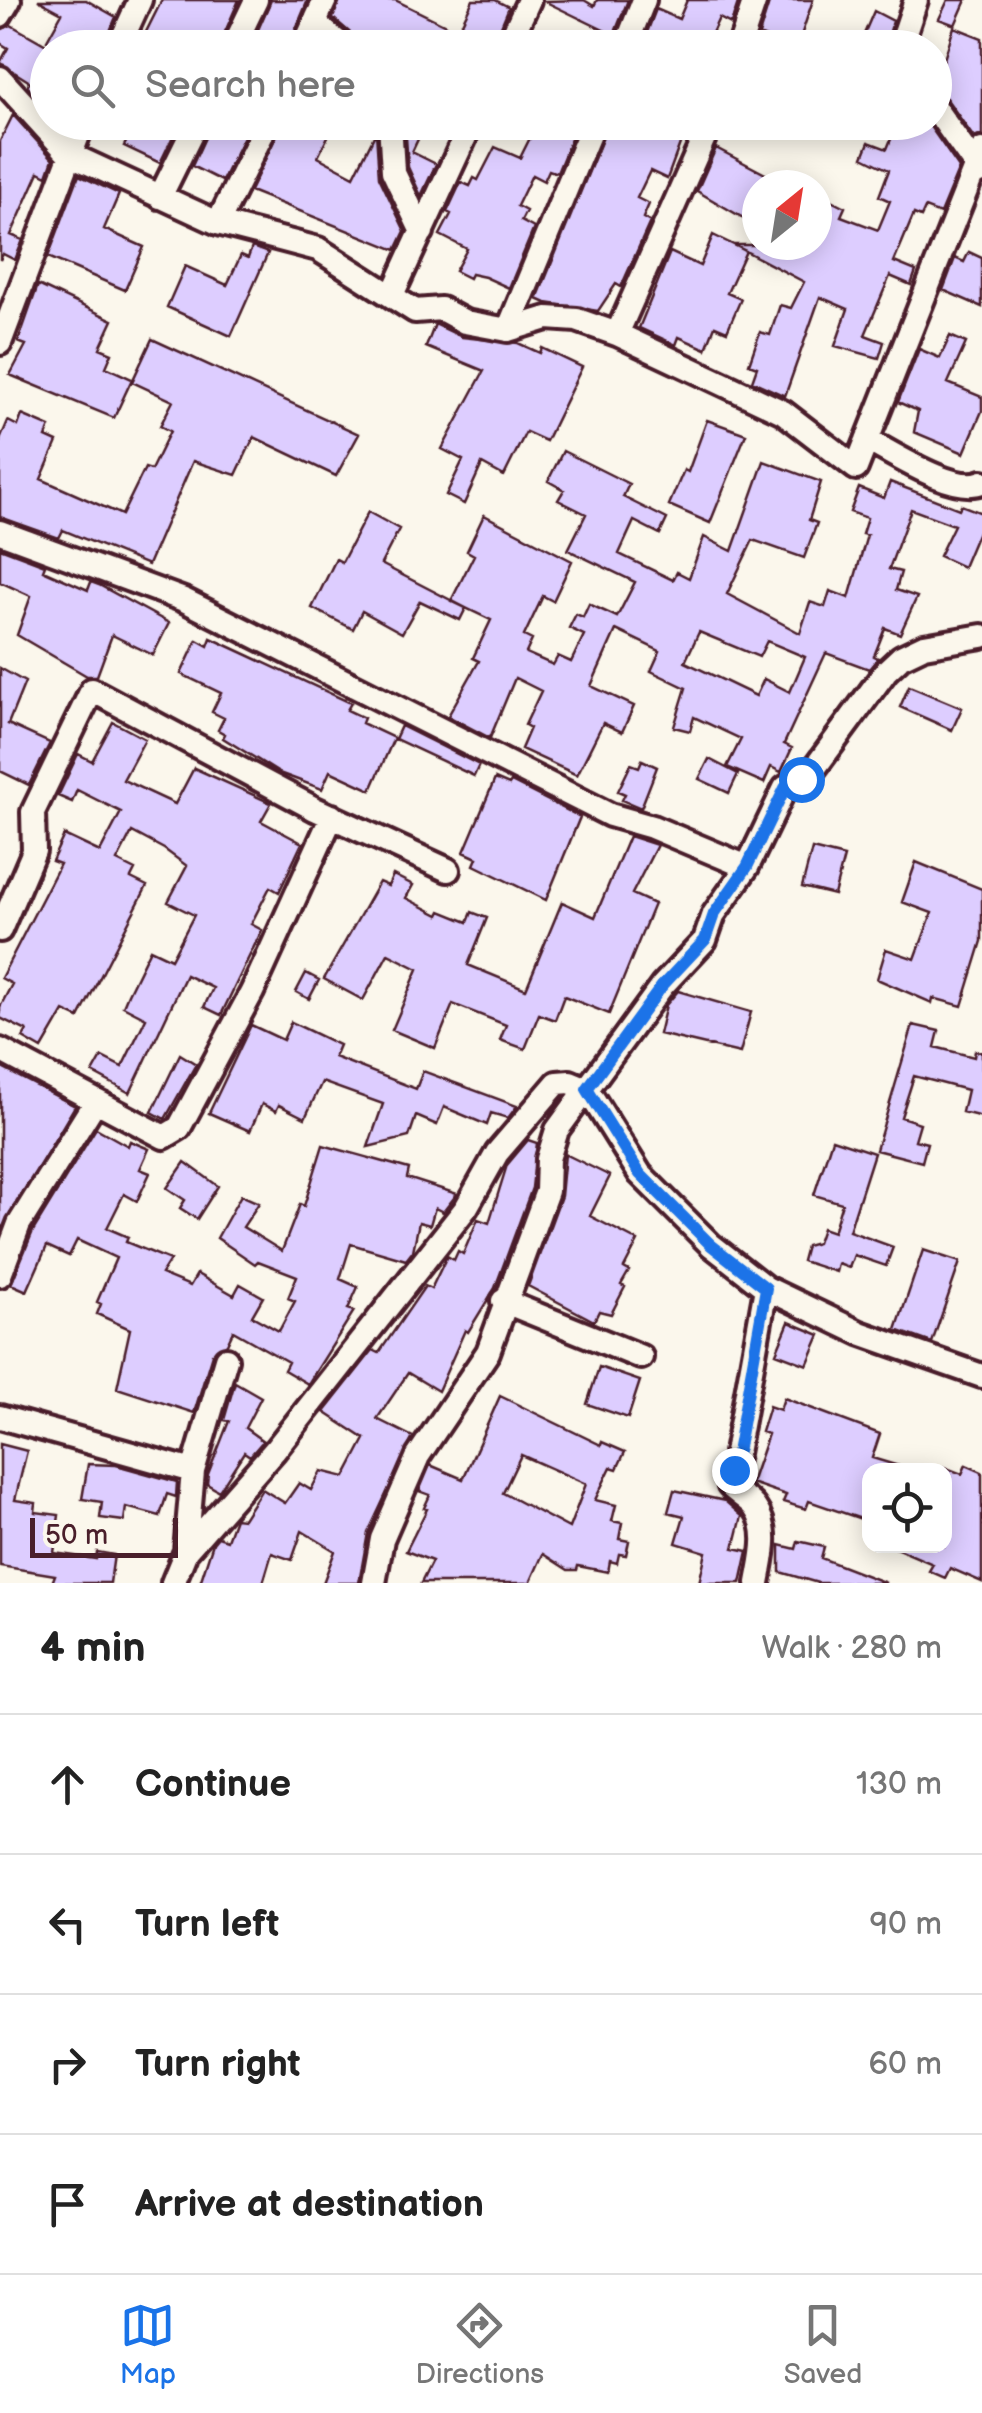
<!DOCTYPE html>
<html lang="en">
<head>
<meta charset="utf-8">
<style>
	:root { --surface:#fff; --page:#f6f6f6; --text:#222; --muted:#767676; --line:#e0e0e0; --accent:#1a73e8 }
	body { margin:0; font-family:"Balsamiq Sans",sans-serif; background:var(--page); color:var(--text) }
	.controls { position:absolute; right:30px; bottom:30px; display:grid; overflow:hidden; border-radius:20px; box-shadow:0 5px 25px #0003 }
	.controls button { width:90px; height:90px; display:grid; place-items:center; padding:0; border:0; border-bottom:2px solid var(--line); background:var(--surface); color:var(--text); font:50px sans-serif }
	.compass { position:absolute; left:742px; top:170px; width:90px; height:90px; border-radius:50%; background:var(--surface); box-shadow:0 5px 25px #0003; rotate:30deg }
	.scale { position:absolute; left:30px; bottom:25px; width:148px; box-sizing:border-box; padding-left:10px; border:5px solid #4a1f2b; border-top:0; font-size:28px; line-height:35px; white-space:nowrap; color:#4a1f2b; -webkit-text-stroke:8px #fbf7ec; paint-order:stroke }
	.stop { position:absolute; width:30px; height:30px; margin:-22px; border:8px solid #1a73e8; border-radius:50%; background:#fff }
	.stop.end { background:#1a73e8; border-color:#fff; box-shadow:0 2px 10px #0008 }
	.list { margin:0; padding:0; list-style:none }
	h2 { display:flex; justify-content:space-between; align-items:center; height:130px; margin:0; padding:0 40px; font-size:42px }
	h2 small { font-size:32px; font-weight:400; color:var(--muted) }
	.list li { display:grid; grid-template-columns:65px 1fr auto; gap:30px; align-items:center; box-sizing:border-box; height:140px; padding:0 40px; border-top:2px solid var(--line) }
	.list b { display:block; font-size:38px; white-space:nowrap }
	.list em { font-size:32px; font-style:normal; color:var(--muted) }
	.icon { flex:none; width:55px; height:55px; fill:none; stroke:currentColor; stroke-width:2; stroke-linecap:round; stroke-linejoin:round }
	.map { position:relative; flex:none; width:982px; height:1583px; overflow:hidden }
	.search { position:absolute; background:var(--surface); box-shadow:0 5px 25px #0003; left:30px; right:30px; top:30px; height:110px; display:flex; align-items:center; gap:25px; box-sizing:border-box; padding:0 35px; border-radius:55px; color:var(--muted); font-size:38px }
	.sheet { height:690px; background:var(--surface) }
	nav { display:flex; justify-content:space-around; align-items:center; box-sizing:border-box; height:140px; border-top:2px solid var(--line); background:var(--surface); font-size:28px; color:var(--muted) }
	nav a { display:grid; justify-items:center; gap:5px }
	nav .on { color:var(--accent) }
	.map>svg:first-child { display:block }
	.building { fill:#ddcdff; stroke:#4a1f2b; stroke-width:2.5; fill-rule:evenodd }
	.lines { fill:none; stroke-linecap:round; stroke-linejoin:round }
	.minor-casing { stroke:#4a1f2b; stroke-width:30 }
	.minor { stroke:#fbf7ec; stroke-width:22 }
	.route { stroke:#1a73e8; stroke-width:12 }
</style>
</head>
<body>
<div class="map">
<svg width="982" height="1583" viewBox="0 0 982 1583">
	<rect width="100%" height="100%" fill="#fbf7ec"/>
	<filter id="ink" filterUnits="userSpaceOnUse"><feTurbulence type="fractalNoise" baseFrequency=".01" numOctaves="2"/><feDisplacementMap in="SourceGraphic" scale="20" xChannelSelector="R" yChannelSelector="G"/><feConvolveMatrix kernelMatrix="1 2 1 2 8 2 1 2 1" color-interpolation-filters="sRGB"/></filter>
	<g filter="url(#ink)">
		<!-- building -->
		<path class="building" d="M 38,0 L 86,0 L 116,17 L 103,48 L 68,32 L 60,47 L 47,40 L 62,13 Z
			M 162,0 L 239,0 L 218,48 L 176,48 L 146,32 Z
			M 271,0 L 308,0 L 288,48 L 250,48 Z
			M 340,0 L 395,0 L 458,31 L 473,0 L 495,0 L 509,7 L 492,48 L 360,48 L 355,37 L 333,18 Z
			M 584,0 L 594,6 L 597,0 L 628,0 L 614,35 L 544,1 Z
			M 687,0 L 739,0 L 731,24 L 719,18 L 705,48 L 641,48 L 656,9 L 679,19 Z
			M 770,0 L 813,0 L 797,48 L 762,48 L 766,38 L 759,35 Z
			M 948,0 L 966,0 L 955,25 L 939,19 Z
			M 874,11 L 893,21 L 885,48 L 858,48 Z
			M 11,25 L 48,46 L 45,106 L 27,86 L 30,82 L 0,63 L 8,48 L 0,43 L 0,30 Z
			M 954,27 L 982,38 L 982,135 L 974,138 L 946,98 L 934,92 Z
			M 13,115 L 53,159 L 47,176 L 39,172 L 11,235 L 23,240 L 15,260 L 3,254 L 0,260 L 0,141 Z
			M 137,122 L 180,122 L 160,163 L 124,146 Z
			M 212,122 L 251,122 L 222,181 L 192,166 Z
			M 283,122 L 335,122 L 318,157 L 354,176 L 376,132 L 379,177 L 405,231 L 396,250 L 250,191 Z
			M 405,122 L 426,122 L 412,152 L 436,164 L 421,196 L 408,167 Z
			M 538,122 L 578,122 L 557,173 L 549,170 L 544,181 L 532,175 L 517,206 L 526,211 L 521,221 L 534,228 L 509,288 L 485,277 L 471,274 L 469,278 L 455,271 L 467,249 L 440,235 L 451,214 L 447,212 L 461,182 L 470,186 L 474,178 L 478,180 L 495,147 L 520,158 Z
			M 609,122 L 688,122 L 667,179 L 650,171 L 637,198 L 649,204 L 643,218 L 650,222 L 621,287 L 616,284 L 598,311 L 546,303 L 537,299 Z
			M 898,122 L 927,122 L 959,168 L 940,214 L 925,208 L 921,217 L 914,214 L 894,262 L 916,271 L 911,285 L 890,276 L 865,335 L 884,342 L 879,358 L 835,346 L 848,309 L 820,297 L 785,396 L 752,381 L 757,367 L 749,364 L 760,332 L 770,335 L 780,305 L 791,308 L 804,282 L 734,245 L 817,245 L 817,193 L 845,207 L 841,216 L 878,230 L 890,201 L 879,196 L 889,170 L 863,157 L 869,142 L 887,149 Z
			M 716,148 L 786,185 L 757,185 L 757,226 L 697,191 Z
			M 79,175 L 119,194 L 104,229 L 144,247 L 125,290 L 48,257 Z
			M 713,235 L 746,251 L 727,293 L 741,299 L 727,331 L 715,326 L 706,349 L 679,337 L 676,345 L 639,328 L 670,252 L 700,266 Z
			M 252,247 L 268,253 L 231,336 L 167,307 L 185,266 L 227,285 L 241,255 L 248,258 Z
			M 969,252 L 982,258 L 982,307 L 943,290 L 955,258 L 964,262 Z
			M 38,285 L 113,320 L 100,348 L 112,353 L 106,367 L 132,379 L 114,418 L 10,375 L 26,345 L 18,342 Z
			M 435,324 L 462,337 L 518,343 L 540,353 L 542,348 L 582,367 L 546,441 L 526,432 L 504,476 L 482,464 L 464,504 L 446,495 L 463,460 L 442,449 L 484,371 L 426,347 Z
			M 950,336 L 966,343 L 948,383 L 982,397 L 982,411 L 964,453 L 914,432 L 918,411 L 898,402 L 919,349 L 940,358 Z
			M 152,339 L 359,434 L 336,476 L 254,437 L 236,475 L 193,461 L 148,565 L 63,530 L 59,538 L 0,517 L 0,440 L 8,421 L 18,426 L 22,415 L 50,427 L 46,437 L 57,442 L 41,479 L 122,515 L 145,468 L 151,470 L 170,431 L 160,426 L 173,401 L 132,382 Z
			M 707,420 L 746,434 L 710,523 L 669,505 L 684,470 L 688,472 Z
			M 563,451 L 629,484 L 623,497 L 667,519 L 660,534 L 634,521 L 619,554 L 673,580 L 677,572 L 689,578 L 704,537 L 732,551 L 764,461 L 821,482 L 809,520 L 817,523 L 804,558 L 753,540 L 727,594 L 800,633 L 810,602 L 825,607 L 830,591 L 849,598 L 867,535 L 862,534 L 867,518 L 850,512 L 859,488 L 884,498 L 890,482 L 959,509 L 961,505 L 982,513 L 982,522 L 963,567 L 939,556 L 954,525 L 911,509 L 889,569 L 901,572 L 896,590 L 917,597 L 900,634 L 885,628 L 874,656 L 878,658 L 869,669 L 826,653 L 784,744 L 792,748 L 781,772 L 771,767 L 764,783 L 727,767 L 741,739 L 694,717 L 690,731 L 674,727 L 686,688 L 651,671 L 660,651 L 616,630 L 591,686 L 634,706 L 622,732 L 603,723 L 577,775 L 521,749 L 530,728 L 525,725 L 541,691 L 515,678 L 490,738 L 448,716 L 479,661 L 473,658 L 491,620 L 451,601 L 474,555 L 467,551 L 484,515 L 572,561 L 553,601 L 543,596 L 524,636 L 532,640 L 526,653 L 553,665 L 558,656 L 571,662 L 584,635 L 569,628 L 576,614 L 583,617 L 589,604 L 617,617 L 635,582 L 568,550 L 586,514 L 558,500 L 564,490 L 548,481 ZM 699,632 L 759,657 L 767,641 L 805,657 L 790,692 L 764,679 L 756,696 L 685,662 Z
			M 368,512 L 399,529 L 381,564 L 466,608 L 460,620 L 420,601 L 402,633 L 362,611 L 353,629 L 312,608 L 336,559 L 342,562 Z
			M 0,548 L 45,565 L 43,570 L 88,590 L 91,582 L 99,585 L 169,623 L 153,655 L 112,635 L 97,676 L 87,676 L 17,635 L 31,596 L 0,582 Z
			M 211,638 L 351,703 L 347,710 L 364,718 L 362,723 L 394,738 L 371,790 L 330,771 L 322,789 L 279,773 L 223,738 L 225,734 L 218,730 L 224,718 L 212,712 L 221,693 L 181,674 L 197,640 L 208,646 Z
			M 0,668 L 25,682 L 8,724 L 50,743 L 29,785 L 0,771 Z
			M 909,686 L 962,708 L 952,730 L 900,707 Z
			M 113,722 L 145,739 L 123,780 L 175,804 L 194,768 L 271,803 L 261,821 L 302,843 L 279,892 L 270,887 L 251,924 L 262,930 L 221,1015 L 204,1007 L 213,988 L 186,975 L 130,1093 L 93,1073 L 102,1057 L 122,1067 L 146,1018 L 123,1006 L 128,994 L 150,949 L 171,959 L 194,915 L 168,902 L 187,866 L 164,849 L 132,832 L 117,861 L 135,870 L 131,878 L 147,886 L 79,1018 L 64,1011 L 42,1049 L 23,1038 L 27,1031 L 0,1018 L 0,1007 L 12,984 L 1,978 L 60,864 L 52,861 L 64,835 L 100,852 L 121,812 L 77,790 L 72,802 L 58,796 L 78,754 L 92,761 Z
			M 401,726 L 479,765 L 474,776 L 395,739 Z
			M 709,759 L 738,774 L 729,793 L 699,779 Z
			M 642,760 L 657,767 L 641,808 L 622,800 L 625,794 L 618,791 L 631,764 L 639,767 Z
			M 495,779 L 509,785 L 511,782 L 580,817 L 546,900 L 474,865 L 477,858 L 464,852 Z
			M 629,836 L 657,845 L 632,894 L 654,904 L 609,1014 L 564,996 L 555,1020 L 539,1014 L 525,1049 L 500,1040 L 506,1025 L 453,1004 L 435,1048 L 392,1030 L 418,969 L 388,954 L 363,1000 L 324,979 L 379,882 L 388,886 L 393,875 L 413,885 L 406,898 L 439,915 L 441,911 L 468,922 L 472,912 L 487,918 L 468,965 L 526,989 L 562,902 L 595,917 Z
			M 812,849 L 844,857 L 834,895 L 802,887 Z
			M 916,862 L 982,889 L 982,941 L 962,1006 L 933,998 L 932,1003 L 877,979 L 886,949 L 915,959 L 932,913 L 902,902 Z
			M 306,973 L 319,980 L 309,999 L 296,992 Z
			M 678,991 L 751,1012 L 740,1053 L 659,1034 L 666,1005 Z
			M 291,1022 L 339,1045 L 334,1057 L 416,1089 L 423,1071 L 517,1106 L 508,1118 L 491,1113 L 487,1125 L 444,1107 L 437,1125 L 416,1116 L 409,1137 L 368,1147 L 383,1104 L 322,1082 L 305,1118 L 279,1105 L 276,1111 L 262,1104 L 250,1131 L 209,1113 L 251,1025 L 283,1040 Z
			M 913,1025 L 939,1031 L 935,1047 L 974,1057 L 975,1051 L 982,1052 L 982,1117 L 962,1112 L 967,1090 L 914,1076 L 901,1117 L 920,1123 L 915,1140 L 927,1143 L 922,1162 L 876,1150 Z
			M 180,1054 L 196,1064 L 165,1119 L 152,1112 Z
			M 0,1067 L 75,1106 L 0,1232 Z
			M 96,1128 L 128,1146 L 130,1141 L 149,1149 L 140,1169 L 150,1173 L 137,1201 L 124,1194 L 107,1228 L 128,1237 L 126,1242 L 170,1260 L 161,1274 L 190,1286 L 197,1274 L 234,1295 L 240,1284 L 263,1297 L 252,1316 L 279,1331 L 295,1301 L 288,1298 L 297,1276 L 258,1261 L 255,1264 L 217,1238 L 241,1195 L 259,1203 L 243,1227 L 282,1251 L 300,1204 L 304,1206 L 323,1145 L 409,1169 L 407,1178 L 457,1194 L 443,1212 L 435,1208 L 430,1225 L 419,1222 L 413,1251 L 406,1260 L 351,1244 L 340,1279 L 358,1287 L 348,1309 L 354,1311 L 308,1384 L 284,1370 L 288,1362 L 233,1331 L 227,1344 L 212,1354 L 194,1413 L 117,1388 L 130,1329 L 97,1314 L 101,1304 L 97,1302 L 116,1258 L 77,1240 L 69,1256 L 47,1246 L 27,1291 L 11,1284 L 33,1231 Z
			M 832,1139 L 874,1153 L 849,1231 L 893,1247 L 886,1266 L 854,1255 L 849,1268 L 838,1264 L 836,1272 L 802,1261 L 806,1246 L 817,1243 L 822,1228 L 833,1232 L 842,1203 L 814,1195 Z
			M 528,1140 L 537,1143 L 532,1188 L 495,1288 L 468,1332 L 465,1330 L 438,1391 L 408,1373 L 377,1419 L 413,1437 L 368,1533 L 359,1583 L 323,1583 L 335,1551 L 302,1531 L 292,1560 L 272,1553 L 263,1583 L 200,1583 L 213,1543 L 218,1537 L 227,1540 L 235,1518 L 243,1519 L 262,1489 L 285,1503 L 299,1483 L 311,1490 L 321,1471 L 345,1477 L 365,1439 L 324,1412 L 373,1350 L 379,1353 L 425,1286 L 431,1289 L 447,1256 L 454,1260 L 458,1251 L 463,1254 L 478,1219 L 489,1223 L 507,1165 Z
			M 565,1154 L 610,1176 L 590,1216 L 638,1241 L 624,1268 L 629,1271 L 621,1285 L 625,1287 L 611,1314 L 599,1311 L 594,1321 L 528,1286 L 561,1196 Z
			M 185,1162 L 218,1186 L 197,1219 L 180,1208 L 185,1200 L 167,1188 Z
			M 923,1250 L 960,1262 L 932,1343 L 896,1330 Z
			M 789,1322 L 820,1335 L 807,1365 L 776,1353 Z
			M 599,1367 L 640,1381 L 628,1418 L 587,1404 Z
			M 235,1382 L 261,1397 L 245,1428 L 263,1441 L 250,1456 L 244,1452 L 219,1491 L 207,1484 L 208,1474 L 229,1421 L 224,1420 Z
			M 500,1396 L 601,1445 L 602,1442 L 625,1452 L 617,1469 L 611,1467 L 595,1500 L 616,1505 L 612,1521 L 622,1523 L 619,1539 L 629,1541 L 626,1555 L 619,1554 L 617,1563 L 610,1561 L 608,1572 L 578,1566 L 577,1570 L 568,1570 L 543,1554 L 530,1583 L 421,1583 L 432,1561 L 406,1551 L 427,1509 L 424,1508 L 430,1495 L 419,1491 L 430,1465 L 463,1479 ZM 521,1455 L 586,1484 L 569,1528 L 503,1493 Z
			M 784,1398 L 880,1434 L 872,1458 L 902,1467 L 870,1470 L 870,1522 L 809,1501 L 806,1509 L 783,1502 L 786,1495 L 751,1483 L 768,1434 L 761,1432 L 769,1406 L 780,1410 Z
			M 0,1444 L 27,1451 L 15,1500 L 36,1503 L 35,1512 L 59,1515 L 54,1553 L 96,1559 L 97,1552 L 114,1555 L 110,1583 L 52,1583 L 55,1575 L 0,1566 Z
			M 88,1464 L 116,1465 L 177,1482 L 176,1497 L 167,1494 L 160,1516 L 126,1507 L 124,1521 L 100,1518 L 102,1502 L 82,1499 Z
			M 966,1465 L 982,1472 L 982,1582 L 950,1568 L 945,1578 L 929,1571 L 933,1564 L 891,1546 L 944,1546 L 944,1467 L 962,1474 Z
			M 674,1490 L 725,1501 L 742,1516 L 734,1548 L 748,1551 L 741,1583 L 699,1583 L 706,1552 L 676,1543 L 684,1516 L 668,1512 Z
			M 798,1541 L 824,1547 L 821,1558 L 886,1583 L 818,1583 L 780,1572 L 780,1545 L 796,1549 Z"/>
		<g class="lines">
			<defs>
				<path id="minor" d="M 0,15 L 9,0
					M 315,23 L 345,48
					M 118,48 L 140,0
					M 233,48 L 256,0
					M 303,48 L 325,0
					M 507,48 L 529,0
					M 625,48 L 644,0
					M 739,48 L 755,0
					M 900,48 L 916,0
					M 0,78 L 69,154 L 218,223 L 318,249 L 415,311 L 441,309 L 465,322 L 508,330 L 547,318 L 577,320 L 617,334 L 783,412 L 856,468 L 982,150
					M 934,107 L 980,172
					M 390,122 L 393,171 L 422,232
					M 160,197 L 197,122
					M 218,223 L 268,122
					M 392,295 L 472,122
					M 508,330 L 594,122
					M 617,334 L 711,122
					M 0,343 L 83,122
					M 867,440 C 894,454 954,494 982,482
					M 0,532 L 184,600 L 610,815 L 652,827 L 747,867 L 785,788 L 814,769 L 886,671 L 901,657 L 924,646 L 982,636
					M 0,930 L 34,851 L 33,812 L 92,690 L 315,809 L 448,870
					M 0,1050 L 164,1137 L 179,1128 L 252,992 L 332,816
					M 0,1275 L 19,1224 L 95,1102
					M 503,1301 L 641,1357
					M 0,1417 L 193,1471
					M 186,1551 L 275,1450 L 466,1208 L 497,1153 L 557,1083 L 570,1082 L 587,1089 L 640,1174 L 711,1245 L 766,1288 L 860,1333 L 982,1376
					M 173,1583 L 186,1551 L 193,1471 L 226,1359
					M 374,1583 L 382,1539 L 418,1456 L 488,1352 L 547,1191 L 548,1159 L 557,1130 L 662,986 L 705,940 L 714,914 L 747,867
					M 758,1583 C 762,1560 771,1530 755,1508 C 750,1500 738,1494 730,1486 L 766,1288"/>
			</defs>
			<!-- minor casing -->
			<use href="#minor" class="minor-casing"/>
			<!-- minor -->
			<use href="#minor" class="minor"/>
		</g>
	</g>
	<g class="lines" filter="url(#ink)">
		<!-- route -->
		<path class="route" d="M 734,1470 L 766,1288 L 711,1245 L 640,1174 L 587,1089 L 662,986 L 705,940 L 714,914 L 747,867 L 785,788 L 801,779"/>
	</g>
</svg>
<div class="controls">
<button><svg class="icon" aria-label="locate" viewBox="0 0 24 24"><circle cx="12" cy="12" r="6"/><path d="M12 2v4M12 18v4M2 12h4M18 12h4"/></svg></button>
</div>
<svg class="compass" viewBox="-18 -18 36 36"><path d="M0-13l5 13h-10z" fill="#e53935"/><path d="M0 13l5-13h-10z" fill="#767676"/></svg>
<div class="scale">50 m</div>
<div class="stop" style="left:801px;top:779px"></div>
<div class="stop end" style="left:734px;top:1470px"></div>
<div class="search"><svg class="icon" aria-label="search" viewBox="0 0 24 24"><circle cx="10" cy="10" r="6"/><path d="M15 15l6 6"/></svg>Search here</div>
</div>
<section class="sheet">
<h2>4 min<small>Walk · 280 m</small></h2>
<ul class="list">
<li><svg class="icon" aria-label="ahead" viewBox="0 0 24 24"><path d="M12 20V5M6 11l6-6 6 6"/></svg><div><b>Continue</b></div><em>130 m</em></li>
<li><svg class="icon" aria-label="left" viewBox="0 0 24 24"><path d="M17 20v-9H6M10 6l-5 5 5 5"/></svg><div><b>Turn left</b></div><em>90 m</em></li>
<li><svg class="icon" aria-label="right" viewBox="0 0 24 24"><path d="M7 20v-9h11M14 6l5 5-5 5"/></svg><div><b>Turn right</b></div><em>60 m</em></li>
<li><svg class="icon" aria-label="arrive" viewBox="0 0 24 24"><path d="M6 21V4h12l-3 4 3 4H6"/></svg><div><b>Arrive at destination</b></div></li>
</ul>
</section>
<nav>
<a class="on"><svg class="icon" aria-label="map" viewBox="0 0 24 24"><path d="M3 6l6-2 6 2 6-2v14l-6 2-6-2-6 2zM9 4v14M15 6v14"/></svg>Map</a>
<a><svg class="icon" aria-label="directions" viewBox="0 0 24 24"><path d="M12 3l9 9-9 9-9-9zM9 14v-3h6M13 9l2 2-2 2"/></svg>Directions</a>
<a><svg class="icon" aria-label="saved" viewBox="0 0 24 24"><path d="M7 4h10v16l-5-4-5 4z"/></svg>Saved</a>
</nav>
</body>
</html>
